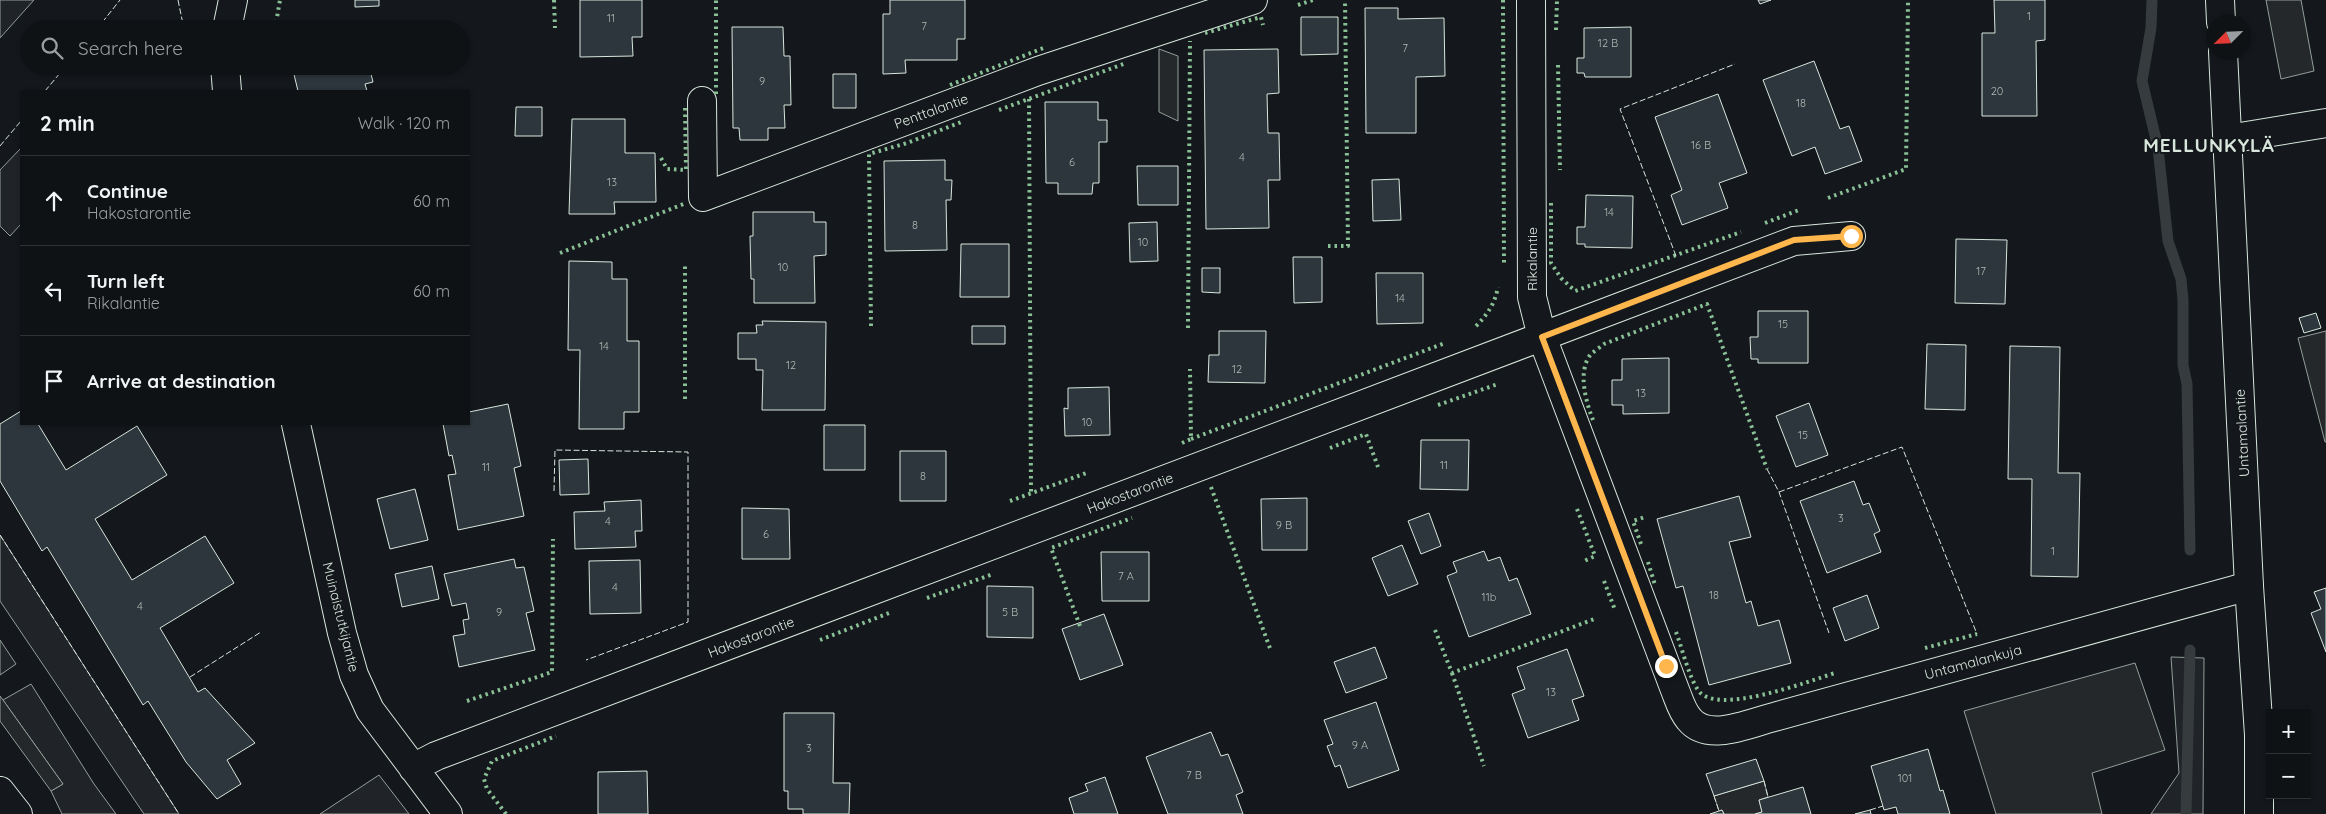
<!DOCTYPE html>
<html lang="en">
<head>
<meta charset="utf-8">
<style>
	:root { --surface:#0f1215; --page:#181b1e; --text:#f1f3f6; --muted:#9b9ea0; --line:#2f3234 }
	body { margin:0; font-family:Quicksand,sans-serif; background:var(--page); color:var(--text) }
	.controls { position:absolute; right:15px; bottom:15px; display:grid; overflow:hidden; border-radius:0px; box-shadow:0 1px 4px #0004 }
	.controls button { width:45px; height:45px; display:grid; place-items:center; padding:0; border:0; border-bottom:1px solid var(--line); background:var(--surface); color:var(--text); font:25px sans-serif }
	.compass { position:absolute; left:2206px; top:15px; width:45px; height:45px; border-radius:50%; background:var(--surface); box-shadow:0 1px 4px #0004; rotate:246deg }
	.stop { position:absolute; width:15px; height:15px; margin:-11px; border:4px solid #ffb74d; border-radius:50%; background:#fff }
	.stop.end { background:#ffb74d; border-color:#fff; box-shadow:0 1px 5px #0008 }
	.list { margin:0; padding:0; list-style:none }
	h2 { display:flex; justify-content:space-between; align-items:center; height:65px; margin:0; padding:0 20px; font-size:21px }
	h2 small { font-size:16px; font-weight:400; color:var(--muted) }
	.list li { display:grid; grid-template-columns:32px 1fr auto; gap:15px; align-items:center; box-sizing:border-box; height:90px; padding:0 20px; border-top:1px solid var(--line) }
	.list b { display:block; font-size:19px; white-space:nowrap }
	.list p { margin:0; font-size:16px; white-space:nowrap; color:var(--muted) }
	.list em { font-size:16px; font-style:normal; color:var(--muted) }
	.icon { flex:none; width:28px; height:28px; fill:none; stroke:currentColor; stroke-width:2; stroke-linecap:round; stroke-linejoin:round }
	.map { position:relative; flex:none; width:2326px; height:814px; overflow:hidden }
	.search { position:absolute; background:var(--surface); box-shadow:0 1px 4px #0004; left:20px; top:20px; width:450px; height:55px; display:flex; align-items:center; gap:12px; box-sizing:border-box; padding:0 18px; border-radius:28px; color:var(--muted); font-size:19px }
	.panel { position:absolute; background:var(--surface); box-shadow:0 1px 4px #0004; left:20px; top:90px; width:450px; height:335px; border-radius:0px }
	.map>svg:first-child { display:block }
	.green { fill:#202428; stroke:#939e99 }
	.parking { fill:#24282b; stroke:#939e99 }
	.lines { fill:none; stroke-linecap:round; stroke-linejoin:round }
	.stream { stroke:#363b3e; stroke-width:11 }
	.building { fill:#2c363c; stroke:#d8e6dc }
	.minor-casing { stroke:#d8e6dc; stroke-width:30 }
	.tertiary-casing { stroke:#d8e6dc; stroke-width:30 }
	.primary-casing { stroke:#d8e6dc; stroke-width:30 }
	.minor { stroke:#14181c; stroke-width:28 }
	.tertiary { stroke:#14181c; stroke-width:28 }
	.primary { stroke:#14181c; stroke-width:28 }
	.hedge { stroke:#8ac095; stroke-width:4; stroke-dasharray:2.5 4; stroke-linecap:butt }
	.fence { stroke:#d8e6dc; stroke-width:1; stroke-dasharray:6 2.5; stroke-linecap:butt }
	.route { stroke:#ffb74d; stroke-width:6 }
	.labels { text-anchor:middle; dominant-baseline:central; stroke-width:4; stroke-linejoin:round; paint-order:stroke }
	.number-label { font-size:11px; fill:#adbab4 }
	.street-label { font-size:14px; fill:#d8e6dc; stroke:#14181c }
	.district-label { font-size:19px; font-weight:bold; letter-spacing:1px; fill:#d8e6dc; stroke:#14181c }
</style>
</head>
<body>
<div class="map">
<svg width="2326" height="814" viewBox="0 0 2326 814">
	<rect width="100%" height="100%" fill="#14181c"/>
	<!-- green -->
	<path class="green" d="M 0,0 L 34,0 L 0,38 Z
		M 21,148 L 21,224 L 10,236 L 0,226 L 0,170 Z
		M 0,535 L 179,814 L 144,814 L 0,601 Z
		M 0,640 L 16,664 L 0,675 Z
		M 2171,657 L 2204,658 L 2203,814 L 2151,814 L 2179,773 Z
		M 31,684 L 94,784 L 116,814 L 62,814 L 51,791 L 63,784 L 3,700 Z
		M 379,775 L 409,814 L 320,814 Z"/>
	<!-- parking -->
	<path class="parking" d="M 2266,0 L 2301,0 L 2314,71 L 2281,79 Z
		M 1159,49 L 1178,56 L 1178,121 L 1159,112 Z
		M 2326,331 L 2326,442 L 2325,442 L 2298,338 Z
		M 2135,663 L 2165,750 L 2092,773 L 2102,814 L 1996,814 L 1964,711 Z
		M 0,696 L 3,700 L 63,784 L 51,791 L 0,721 Z
		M 1764,781 L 1768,797 L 1759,800 L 1762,812 L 1755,814 L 1724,814 L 1722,810 L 1719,811 L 1714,796 Z"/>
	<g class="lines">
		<!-- stream -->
		<path class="stream" d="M 2152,0 L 2151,28 L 2142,81 L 2158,148 L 2168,241 L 2181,279 L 2183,300 L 2183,365 L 2187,384 L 2190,550
			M 2186,814 L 2190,650"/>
	</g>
	<!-- building -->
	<path class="building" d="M 355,0 L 379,0 L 379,6 L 355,7 Z
		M 580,0 L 642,0 L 642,37 L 632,37 L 633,56 L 580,57 Z
		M 890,0 L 965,0 L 965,39 L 957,39 L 957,60 L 905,60 L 906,73 L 883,74 L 883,14 L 890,14 Z
		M 1758,0 L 1771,0 L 1760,4 Z
		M 1994,0 L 2045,0 L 2045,40 L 2036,41 L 2037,116 L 1982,116 L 1982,33 L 1995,33 Z
		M 1365,8 L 1398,8 L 1398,19 L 1444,18 L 1445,76 L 1416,77 L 1416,133 L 1366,133 Z
		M 1301,17 L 1338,17 L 1338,54 L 1301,55 Z
		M 732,27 L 783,27 L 784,56 L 790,56 L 791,105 L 784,105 L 785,128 L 768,128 L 768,140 L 740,140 L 739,128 L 733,128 Z
		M 1631,27 L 1631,77 L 1585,77 L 1584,73 L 1577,73 L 1577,58 L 1584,58 L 1584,28 Z
		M 1278,49 L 1279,93 L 1267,94 L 1268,133 L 1279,133 L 1280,180 L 1268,180 L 1269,228 L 1206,229 L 1204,50 Z
		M 1814,61 L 1840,129 L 1849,126 L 1862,161 L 1825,174 L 1815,147 L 1792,156 L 1763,80 Z
		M 292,66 L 369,66 L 373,82 L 365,84 L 367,91 L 298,91 Z
		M 833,74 L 856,74 L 856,108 L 833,108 Z
		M 1718,94 L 1747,173 L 1719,183 L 1728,208 L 1682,225 L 1671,195 L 1682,190 L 1655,117 Z
		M 1045,102 L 1098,102 L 1098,120 L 1107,120 L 1107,142 L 1099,142 L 1099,183 L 1093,183 L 1092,194 L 1058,194 L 1058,183 L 1046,183 Z
		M 516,107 L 542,107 L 542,136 L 515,136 Z
		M 572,119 L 625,119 L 625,153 L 655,153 L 656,202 L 614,202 L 615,214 L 569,214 Z
		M 945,160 L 945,180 L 952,180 L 951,200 L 946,200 L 947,250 L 885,251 L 884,161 Z
		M 1137,166 L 1178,166 L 1178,205 L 1138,205 Z
		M 1399,179 L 1401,220 L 1373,221 L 1372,180 Z
		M 1586,195 L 1633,196 L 1632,248 L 1585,247 L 1585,244 L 1577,244 L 1577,227 L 1585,227 Z
		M 753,212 L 814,212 L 814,222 L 826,222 L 826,255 L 814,256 L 815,303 L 754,303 L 754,279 L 751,279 L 750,236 L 753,236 Z
		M 1157,222 L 1158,261 L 1130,262 L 1129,223 Z
		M 1956,239 L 2007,240 L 2005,304 L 1955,303 Z
		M 961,244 L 1009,244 L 1009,297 L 960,297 Z
		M 1293,257 L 1322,257 L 1322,302 L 1294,303 Z
		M 569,261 L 612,262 L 612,279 L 627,279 L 627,341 L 639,341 L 639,412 L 624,412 L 624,429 L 579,429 L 580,350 L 568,350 Z
		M 1202,268 L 1220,268 L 1220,293 L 1202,292 Z
		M 1376,273 L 1423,273 L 1423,323 L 1377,324 Z
		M 1758,311 L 1808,311 L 1808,363 L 1758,363 L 1758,359 L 1751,359 L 1750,337 L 1758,337 Z
		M 2316,313 L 2321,328 L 2304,333 L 2299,318 Z
		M 762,321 L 826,322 L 825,410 L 762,410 L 763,370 L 756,370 L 756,359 L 738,359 L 738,333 L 757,333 L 756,325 L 763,325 Z
		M 972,326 L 1005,326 L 1005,344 L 972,344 Z
		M 1219,331 L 1266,331 L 1265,383 L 1208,382 L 1209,355 L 1219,355 Z
		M 1927,344 L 1966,345 L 1965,410 L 1925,409 Z
		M 2010,346 L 2060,347 L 2058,473 L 2080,473 L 2078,577 L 2031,576 L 2032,479 L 2008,479 Z
		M 1669,358 L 1669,413 L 1623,414 L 1623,405 L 1612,405 L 1612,380 L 1622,380 L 1622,359 Z
		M 1109,387 L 1110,435 L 1065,436 L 1064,408 L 1068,409 L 1068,388 Z
		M 1809,403 L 1828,455 L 1796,467 L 1776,416 Z
		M 508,404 L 521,466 L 514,468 L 524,516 L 458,530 L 448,475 L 456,474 L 452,455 L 449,456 L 443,424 L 469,424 L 469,412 Z
		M 21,411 L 21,424 L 38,424 L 66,470 L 137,426 L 167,475 L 95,519 L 132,580 L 205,536 L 234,583 L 160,628 L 198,692 L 205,688 L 255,743 L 227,760 L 241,784 L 217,799 L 186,762 L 148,701 L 143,705 L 47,547 L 42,551 L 0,481 L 0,424 Z
		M 824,425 L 865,425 L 865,470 L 824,470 Z
		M 1421,440 L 1469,440 L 1468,490 L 1420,489 Z
		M 900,451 L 946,451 L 946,501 L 900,501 Z
		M 588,459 L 589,494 L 560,495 L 559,460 Z
		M 1854,481 L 1863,505 L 1869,503 L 1880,531 L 1874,534 L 1881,552 L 1827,573 L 1800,501 Z
		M 415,489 L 428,540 L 390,549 L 377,499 Z
		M 1739,496 L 1751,537 L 1729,542 L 1746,603 L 1751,601 L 1758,626 L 1779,620 L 1791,663 L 1709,685 L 1683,586 L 1676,588 L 1657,519 Z
		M 1307,498 L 1307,550 L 1262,550 L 1261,499 Z
		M 641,500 L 642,531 L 635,531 L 636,547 L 575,549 L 574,512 L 605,511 L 604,502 Z
		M 742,508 L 789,509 L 790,559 L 742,559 Z
		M 1429,513 L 1441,546 L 1421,554 L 1408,521 Z
		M 1402,545 L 1418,584 L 1388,596 L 1372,558 Z
		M 1484,551 L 1488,561 L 1500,557 L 1509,581 L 1517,578 L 1531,614 L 1469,637 L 1447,576 L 1457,572 L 1453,562 Z
		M 1101,552 L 1149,552 L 1149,601 L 1102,601 Z
		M 514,559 L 516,568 L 524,567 L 534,611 L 526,613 L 535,650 L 459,667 L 453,636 L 465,634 L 463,620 L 469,619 L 466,603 L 452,606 L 444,574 Z
		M 640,560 L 641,613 L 590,614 L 589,561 Z
		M 432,566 L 439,599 L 402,607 L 395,574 Z
		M 987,586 L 1033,587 L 1033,638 L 987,637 Z
		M 2326,588 L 2326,652 L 2311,613 L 2321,609 L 2314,592 Z
		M 1867,595 L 1879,628 L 1845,641 L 1833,608 Z
		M 1104,614 L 1123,665 L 1080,680 L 1062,629 Z
		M 1375,647 L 1387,678 L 1346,693 L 1334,662 Z
		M 1567,649 L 1584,696 L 1572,700 L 1579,720 L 1528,738 L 1512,694 L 1525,689 L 1517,667 Z
		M 1376,702 L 1399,770 L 1348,788 L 1340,765 L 1335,767 L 1327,746 L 1333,744 L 1324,720 Z
		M 784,713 L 834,713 L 833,783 L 850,783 L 849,814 L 803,814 L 803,809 L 788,809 L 788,791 L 784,791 Z
		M 1211,732 L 1221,756 L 1228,754 L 1243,792 L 1236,795 L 1243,814 L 1168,814 L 1146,757 Z
		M 1928,749 L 1940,791 L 1943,790 L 1950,814 L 1898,814 L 1896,807 L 1884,810 L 1871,766 Z
		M 1756,759 L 1764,781 L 1714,796 L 1706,774 Z
		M 647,771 L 648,814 L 598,814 L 598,772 Z
		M 1105,777 L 1118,814 L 1074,814 L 1069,798 L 1088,791 L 1085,784 Z
		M 1803,787 L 1811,814 L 1755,814 L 1762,812 L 1759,800 Z
		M 1722,810 L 1724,814 L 1710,814 Z
		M 1870,810 L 1871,814 L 1855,814 Z"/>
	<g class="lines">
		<defs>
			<path id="minor" d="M 1531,0 L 1532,297 L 1542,337 L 1675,690 C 1679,700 1682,711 1689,719 C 1708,743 1750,723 1774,717 L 2249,586
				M 227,29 L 233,0
				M 225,66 L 227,91
				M 702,101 L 703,197 L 1038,71 L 1253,0
				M 2228,139 L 2326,123
				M 296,424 L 342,633 L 354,675 L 370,710 L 448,814
				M 413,768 L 436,756 L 1794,241 L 1851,236"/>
			<path id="tertiary" d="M 2220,0 L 2221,22
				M 2223,52 L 2249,586 L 2259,735 L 2259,814"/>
			<path id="primary" d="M 0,791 L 18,814"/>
		</defs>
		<!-- minor casing -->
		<use href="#minor" class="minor-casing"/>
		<!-- tertiary casing -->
		<use href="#tertiary" class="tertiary-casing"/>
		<!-- primary casing -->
		<use href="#primary" class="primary-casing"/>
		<!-- minor -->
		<use href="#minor" class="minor"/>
		<!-- tertiary -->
		<use href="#tertiary" class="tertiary"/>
		<!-- primary -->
		<use href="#primary" class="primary"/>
		<!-- hedge -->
		<path class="hedge" d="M 554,0 L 555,28
			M 1503,0 L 1504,263
			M 1298,5 L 1313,0
			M 275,29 L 280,0
			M 1556,30 L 1557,0
			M 1205,33 L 1261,17 L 1263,25
			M 1558,65 L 1560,170
			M 950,85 L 1046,47
			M 716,94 L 716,0
			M 1029,99 L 1031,493
			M 999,110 L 1126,63
			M 661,158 L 667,169 L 686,170 L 685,108
			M 1828,198 L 1906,169 L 1908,2
			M 1551,203 L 1551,263 L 1561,278 L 1575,291 L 1741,232
			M 1765,223 L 1799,210
			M 1328,246 L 1348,246 L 1345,0
			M 560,253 L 686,203
			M 871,326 L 869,154 L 907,143 L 964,121
			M 1476,326 C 1488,314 1495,303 1498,287
			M 1188,328 L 1190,41
			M 685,399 L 685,266
			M 1438,405 L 1498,384
			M 1593,420 C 1586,402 1577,371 1591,354 C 1595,351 1600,347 1604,344 L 1707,304 L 1767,469
			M 1191,439 L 1445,343
			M 1182,443 L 1191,439 L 1190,369
			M 1330,448 L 1366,434 L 1378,467
			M 1211,487 L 1271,651
			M 1010,501 L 1089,472
			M 1577,509 L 1595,556 L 1582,562
			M 1641,544 L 1633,521 L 1645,517
			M 1648,562 L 1655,585
			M 1604,581 L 1615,610
			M 927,598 L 993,574
			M 1080,626 L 1051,548 L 1132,518
			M 1435,630 L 1452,673 L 1597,618
			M 1676,632 C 1682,648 1689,677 1698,690 C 1715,717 1809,681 1835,673
			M 820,640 L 889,613
			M 1925,648 L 1977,634
			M 1452,673 L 1484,766
			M 467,701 L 552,672 L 553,539
			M 506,814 L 487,789 L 484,779 L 492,761 L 556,736"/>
		<!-- fence -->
		<path class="fence" d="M 178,0 L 184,29
			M 97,29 L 120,0
			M 45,91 L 66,66
			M 0,146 L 21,121
			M 1676,256 L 1620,109 L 1735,64
			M 1767,469 L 1779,492 L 1829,633
			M 554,491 L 555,450 L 688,452 L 688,622 L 586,660
			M 1779,492 L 1902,447 L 1977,634
			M 0,535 L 179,814
			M 190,677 L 261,632
			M 1764,781 L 1768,797
			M 1714,796 L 1719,811
			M 1870,810 L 1883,806"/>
	</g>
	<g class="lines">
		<!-- route -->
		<path class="route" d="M 1666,666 L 1542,337 L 1794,240 L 1851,236"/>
	</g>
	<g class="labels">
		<!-- number labels -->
		<g class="number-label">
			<text x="2029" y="16">1</text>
			<text x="611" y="18">11</text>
			<text x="924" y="26">7</text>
			<text x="1608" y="43">12 B</text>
			<text x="1405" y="48">7</text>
			<text x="762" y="81">9</text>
			<text x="1997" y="91">20</text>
			<text x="1801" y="103">18</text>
			<text x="1701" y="145">16 B</text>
			<text x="1242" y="157">4</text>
			<text x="1072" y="162">6</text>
			<text x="612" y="182">13</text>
			<text x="1609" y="212">14</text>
			<text x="915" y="225">8</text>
			<text x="1143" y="242">10</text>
			<text x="783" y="267">10</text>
			<text x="1981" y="271">17</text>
			<text x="1400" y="298">14</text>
			<text x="1783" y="324">15</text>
			<text x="604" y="346">14</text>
			<text x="791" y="365">12</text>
			<text x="1237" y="369">12</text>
			<text x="1641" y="393">13</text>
			<text x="1087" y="422">10</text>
			<text x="1803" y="435">15</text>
			<text x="1444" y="465">11</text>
			<text x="486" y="467">11</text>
			<text x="923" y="476">8</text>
			<text x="1841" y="518">3</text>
			<text x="608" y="521">4</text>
			<text x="1284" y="525">9 B</text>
			<text x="766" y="534">6</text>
			<text x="2053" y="551">1</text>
			<text x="1126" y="576">7 A</text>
			<text x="615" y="587">4</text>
			<text x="1714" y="595">18</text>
			<text x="1489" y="597">11b</text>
			<text x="140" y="606">4</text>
			<text x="499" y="612">9</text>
			<text x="1010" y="612">5 B</text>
			<text x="1551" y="692">13</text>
			<text x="1360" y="745">9 A</text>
			<text x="809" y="748">3</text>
			<text x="1194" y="775">7 B</text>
			<text x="1905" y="778">101</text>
		</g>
		<!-- street labels -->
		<g class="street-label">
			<text transform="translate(931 111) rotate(-20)">Penttalantie</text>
			<text transform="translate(1532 259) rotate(-90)">Rikalantie</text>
			<text transform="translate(2242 433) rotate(-93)">Untamalantie</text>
			<text transform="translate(1130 493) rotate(-21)">Hakostarontie</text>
			<text transform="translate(341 617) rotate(76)">Muinaistutkijantie</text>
			<text transform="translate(751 637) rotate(-21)">Hakostarontie</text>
			<text transform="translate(1973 662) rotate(-15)">Untamalankuja</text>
		</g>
		<!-- district labels -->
		<g class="district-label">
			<text x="2209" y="145">MELLUNKYLÄ</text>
		</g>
	</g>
</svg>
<div class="controls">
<button>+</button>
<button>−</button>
</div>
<svg class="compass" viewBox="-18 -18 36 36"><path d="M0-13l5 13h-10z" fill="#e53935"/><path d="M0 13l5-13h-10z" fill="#9b9ea0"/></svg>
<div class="stop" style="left:1851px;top:236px"></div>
<div class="stop end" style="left:1666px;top:666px"></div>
<div class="search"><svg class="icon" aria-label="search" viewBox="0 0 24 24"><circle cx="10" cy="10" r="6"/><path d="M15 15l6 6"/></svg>Search here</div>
<section class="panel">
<h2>2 min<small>Walk · 120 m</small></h2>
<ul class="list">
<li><svg class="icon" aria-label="ahead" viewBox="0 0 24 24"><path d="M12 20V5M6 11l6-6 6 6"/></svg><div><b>Continue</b><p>Hakostarontie</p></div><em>60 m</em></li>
<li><svg class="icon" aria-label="left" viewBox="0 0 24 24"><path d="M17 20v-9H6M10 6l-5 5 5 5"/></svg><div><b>Turn left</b><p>Rikalantie</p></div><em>60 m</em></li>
<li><svg class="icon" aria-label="arrive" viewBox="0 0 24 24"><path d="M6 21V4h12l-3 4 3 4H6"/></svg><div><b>Arrive at destination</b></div></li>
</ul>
</section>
</div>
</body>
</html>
